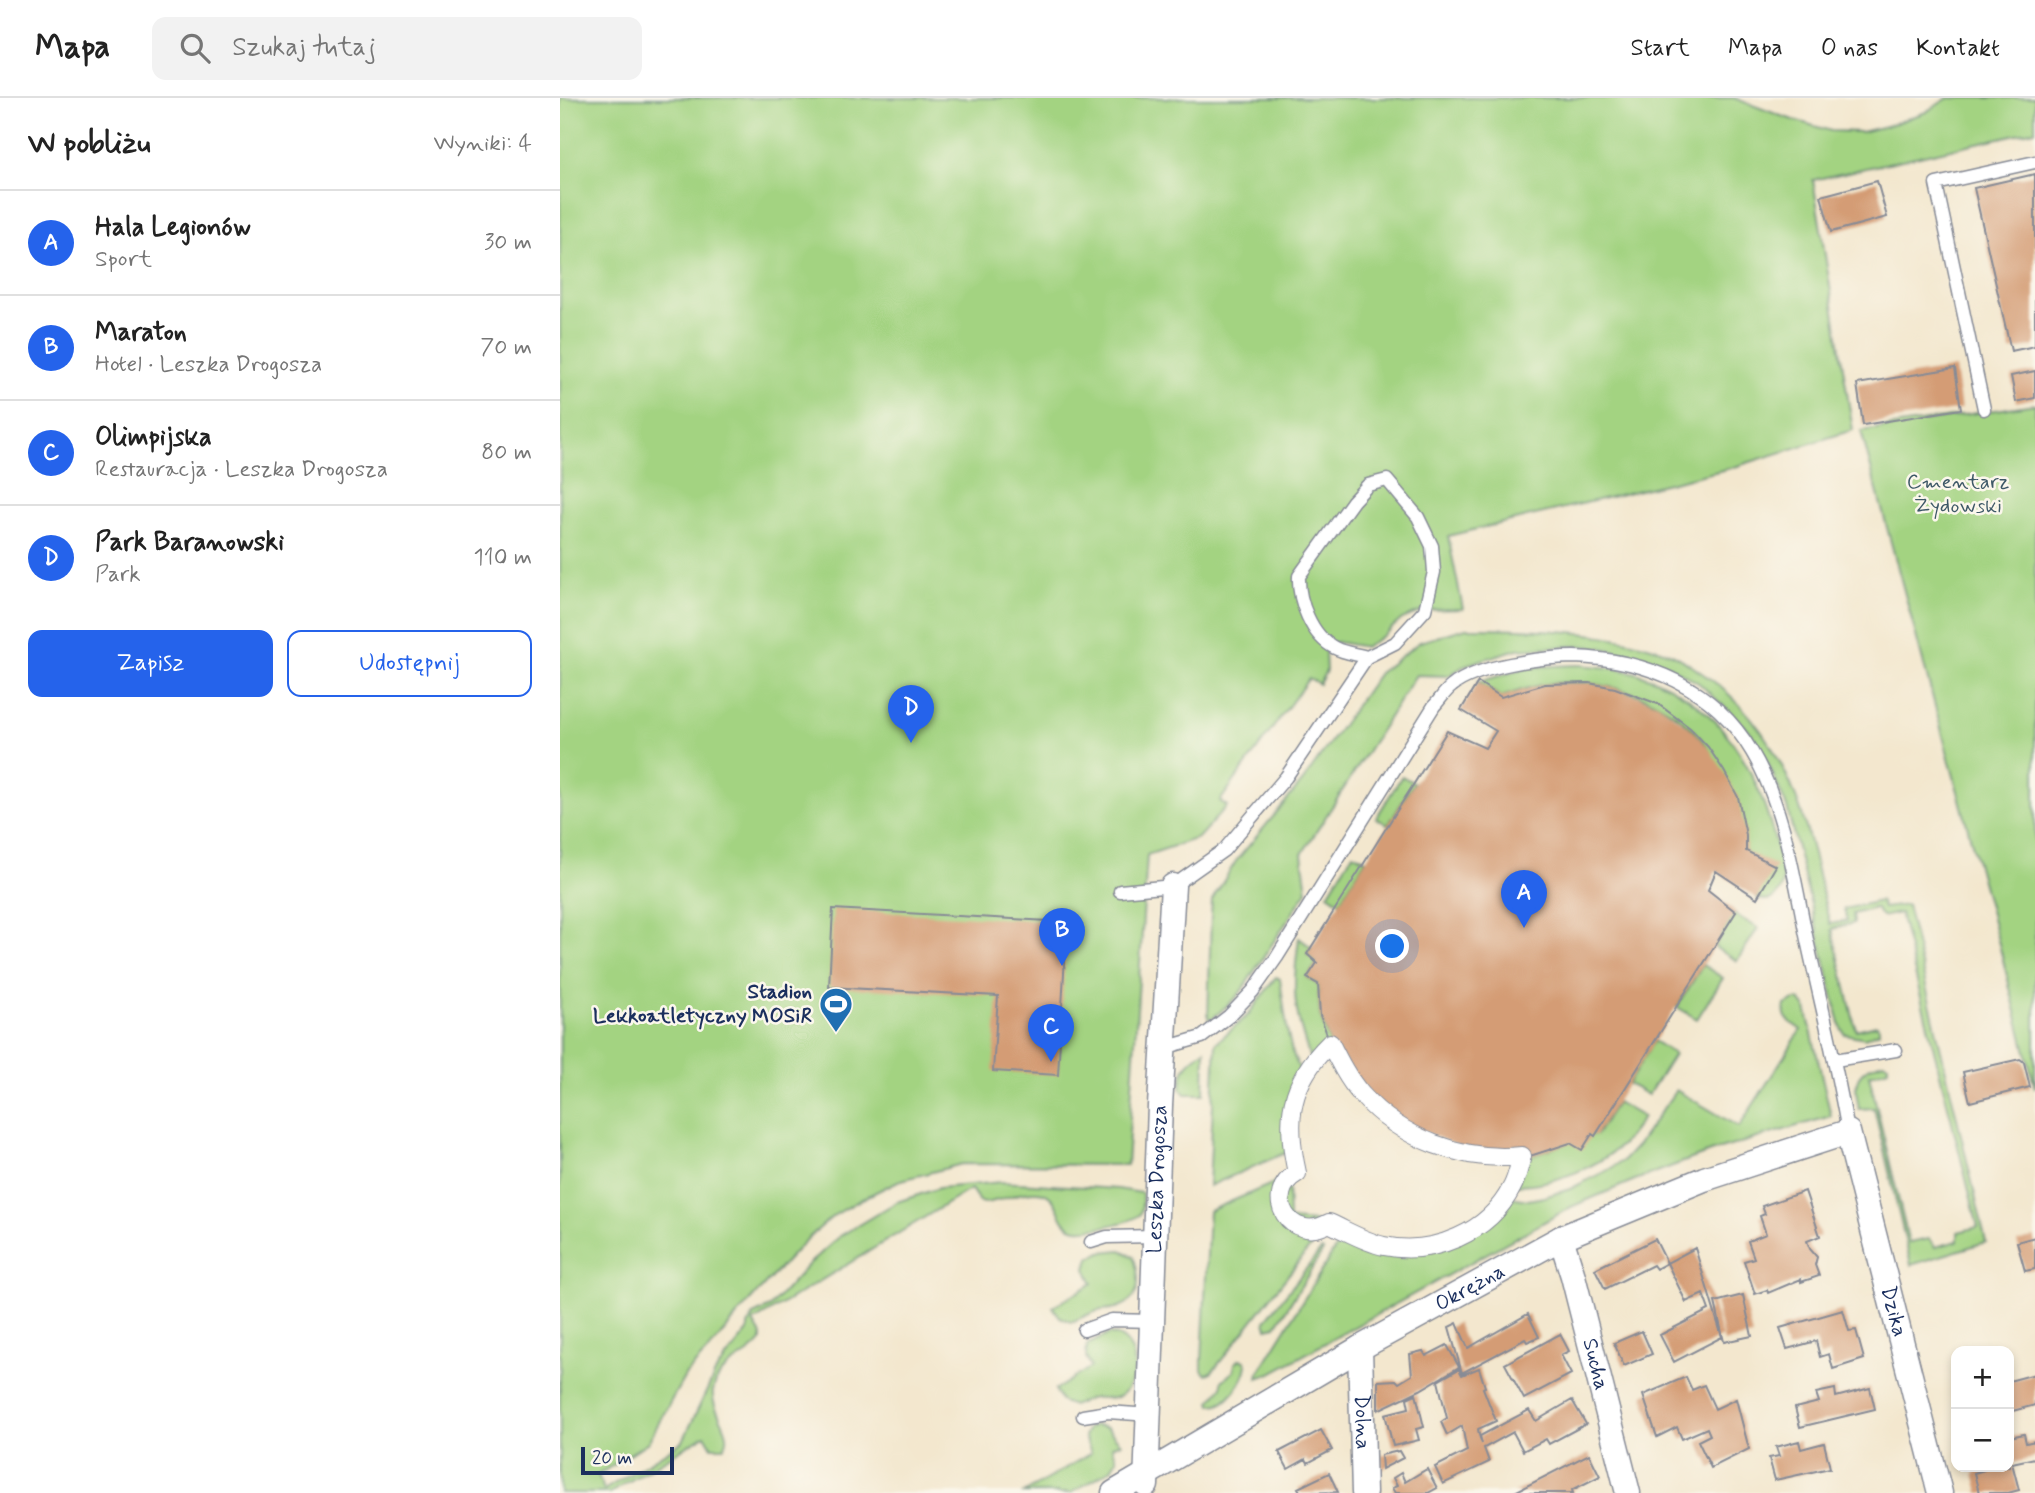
<!DOCTYPE html>
<html lang="pl">
<head>
<meta charset="utf-8">
<style>
	:root { --surface:#fff; --page:#f2f2f2; --text:#222; --muted:#767676; --line:#e0e0e0; --accent:#2563eb }
	body { margin:0; font-family:Mynerve,sans-serif; background:var(--page); color:var(--text) }
	.controls { position:absolute; right:21px; bottom:21px; display:grid; overflow:hidden; border-radius:14px; box-shadow:0 4px 10px #0003 }
	.controls button { width:63px; height:63px; display:grid; place-items:center; padding:0; border:0; border-bottom:2px solid var(--line); background:var(--surface); color:var(--text); font:35px sans-serif }
	.scale { position:absolute; left:21px; bottom:18px; width:93px; box-sizing:border-box; padding-left:7px; border:4px solid #1b2f5e; border-top:0; font-size:19px; line-height:24px; white-space:nowrap; color:#1b2f5e; -webkit-text-stroke:5px #fbf7ec; paint-order:stroke }
	.you { position:absolute; left:833px; top:849px; width:24px; height:24px; margin:-18px; border:5px solid #fff; border-radius:50%; background:#1a73e8; box-shadow:0 0 0 10px #1a73e833 }
	.badge { display:grid; place-items:center; width:46px; height:46px; border-radius:50%; background:var(--accent); color:#fff; font-size:23px; font-weight:700 }
	.pin { position:absolute; translate:-50% -58px; filter:drop-shadow(0 2px 4px #0008) }
	.pin::after { content:''; position:absolute; top:37px; width:24px; height:21px; background:inherit; clip-path:polygon(0 0,100% 0,50% 100%) }
	.list { margin:0; padding:0; list-style:none }
	h2 { display:flex; justify-content:space-between; align-items:center; height:91px; margin:0; padding:0 28px; font-size:30px }
	h2 small { font-size:23px; font-weight:400; color:var(--muted) }
	.list li { display:grid; grid-template-columns:46px 1fr auto; gap:21px; align-items:center; box-sizing:border-box; height:105px; padding:0 28px; border-top:2px solid var(--line) }
	.list b { display:block; font-size:26px; white-space:nowrap }
	.list p { margin:0; font-size:23px; white-space:nowrap; color:var(--muted) }
	.list em { font-size:23px; font-style:normal; color:var(--muted) }
	.actions { display:flex; gap:14px; padding:21px 28px }
	.actions a { flex:1; padding:16px 0; border:2px solid var(--accent); border-radius:14px; text-align:center; font-size:24px; color:var(--accent) }
	.actions .main { background:var(--accent); color:#fff }
	.icon { flex:none; width:38px; height:38px; fill:none; stroke:currentColor; stroke-width:2; stroke-linecap:round; stroke-linejoin:round }
	.map { position:relative; flex:none; width:1475px; height:1395px; overflow:hidden }
	header { display:flex; align-items:center; gap:42px; box-sizing:border-box; height:98px; padding:0 35px; background:var(--surface); border-bottom:2px solid var(--line) }
	header strong { font-size:33px }
	nav { display:flex; gap:38px; margin-inline-start:auto; font-size:24px }
	.search { width:490px; height:63px; background:var(--page); display:flex; align-items:center; gap:18px; box-sizing:border-box; padding:0 24px; border-radius:14px; color:var(--muted); font-size:26px }
	main { display:flex }
	aside { flex:1; background:var(--surface) }
	.map>svg:first-child { display:block }
	.green { fill:#a3d381; stroke:#5f8170; stroke-width:2 }
	.building { fill:#d49c75 }
	.lines { fill:none; stroke-linecap:round; stroke-linejoin:round }
	.service-casing { stroke:#878b96; stroke-width:15 }
	.pedestrian-casing { stroke:#878b96; stroke-width:20 }
	.minor-casing { stroke:#878b96; stroke-width:27 }
	.service { stroke:#fff; stroke-width:12 }
	.pedestrian { stroke:#fff; stroke-width:18 }
	.minor { stroke:#fff; stroke-width:24 }
	.labels { text-anchor:middle; dominant-baseline:central; stroke-width:5; stroke-linejoin:round; paint-order:stroke }
	.park-label { font-size:21px; fill:#3d5867; stroke:#fbf7ec }
	.poi-label { font-size:21px; font-weight:bold; fill:#1b2f5e; stroke:#fbf7ec; text-anchor:end }
	.street-label { font-size:21px; fill:#1b2f5e; stroke:#fbf7ec }
</style>
</head>
<body>
<header>
<strong>Mapa</strong>
<div class="search"><svg class="icon" aria-label="search" viewBox="0 0 24 24"><circle cx="10" cy="10" r="6"/><path d="M15 15l6 6"/></svg>Szukaj tutaj</div>
<nav><a>Start</a><a>Mapa</a><a>O nas</a><a>Kontakt</a></nav>
</header>
<main>
<aside>
<h2>W pobliżu<small>Wyniki: 4</small></h2>
<ul class="list">
<li><span class="badge">A</span><div><b>Hala Legionów</b><p>Sport</p></div><em>30 m</em></li>
<li><span class="badge">B</span><div><b>Maraton</b><p>Hotel · Leszka Drogosza</p></div><em>70 m</em></li>
<li><span class="badge">C</span><div><b>Olimpijska</b><p>Restauracja · Leszka Drogosza</p></div><em>80 m</em></li>
<li><span class="badge">D</span><div><b>Park Baranowski</b><p>Park</p></div><em>110 m</em></li>
</ul>
<div class="actions"><a class="main">Zapisz</a><a>Udostępnij</a></div>
</aside>
<div class="map">
<svg width="1475" height="1395" viewBox="0 0 1475 1395">
	<rect width="100%" height="100%" fill="#fbf7ec"/>
	<filter id="ink" filterUnits="userSpaceOnUse"><feTurbulence type="fractalNoise" baseFrequency=".0143" numOctaves="2"/><feDisplacementMap in="SourceGraphic" scale="14" xChannelSelector="R" yChannelSelector="G"/><feConvolveMatrix kernelMatrix="1 2 1 2 8 2 1 2 1" color-interpolation-filters="sRGB"/></filter>
	<filter id="wash" filterUnits="userSpaceOnUse"><feTurbulence type="fractalNoise" baseFrequency=".00686" numOctaves="4" result="noise"/><feDisplacementMap in="SourceGraphic" scale="28" xChannelSelector="R" yChannelSelector="G"/><feGaussianBlur stdDeviation="1.57" result="paint"/><feColorMatrix in="noise" values="0 0 0 0 0 0 0 0 0 0 0 0 0 0 0 0 0 1.4 0 .05"/><feComposite in="paint" operator="in"/></filter>
	<g filter="url(#wash)">
		<rect width="100%" height="100%" fill="#f3e7ce"/>
		<!-- green -->
		<path class="green" d="M 0,0 L 1174,0 L 1224,19 L 1271,33 L 1301,34 L 1330,27 L 1366,14 L 1388,0 L 1475,0 L 1475,32 L 1253,82 L 1293,332 L 1171,370 L 888,438 L 903,511 L 865,512 L 842,521 L 825,536 L 806,549 L 776,544 L 765,554 L 766,573 L 759,586 L 749,580 L 660,703 L 667,708 L 638,740 L 587,757 L 567,1067 L 402,1066 L 338,1083 L 302,1101 L 273,1118 L 243,1145 L 186,1207 L 155,1245 L 126,1276 L 88,1344 L 38,1377 L 44,1392 L 123,1343 L 157,1271 L 188,1233 L 188,1228 L 193,1217 L 210,1209 L 249,1166 L 280,1138 L 337,1104 L 379,1090 L 441,1084 L 558,1091 L 582,1095 C 582,1101 583,1110 580,1116 C 573,1125 523,1134 513,1130 C 497,1124 500,1100 483,1095 C 464,1089 429,1109 421,1104 C 417,1101 413,1094 411,1091 L 193,1224 L 201,1237 L 201,1243 C 187,1262 159,1264 153,1293 C 150,1312 176,1335 164,1349 L 152,1349 L 145,1337 L 50,1395 L 0,1395 Z
			M 1475,306 L 1475,990 L 1439,846 L 1301,333 Z
			M 906,530 C 974,531 1047,531 1112,556 C 1121,560 1130,567 1139,573 C 1187,604 1217,649 1237,702 C 1252,742 1259,785 1270,826 L 1287,823 L 1284,811 L 1320,803 L 1323,810 L 1347,807 L 1426,1144 L 1351,1167 L 1314,1010 L 1299,1011 C 1294,984 1293,973 1323,964 L 1328,966 L 1328,971 L 1309,977 L 1349,1145 L 1369,1141 L 1375,1149 L 1398,1143 L 1398,1134 L 1418,1129 L 1340,815 L 1322,819 L 1315,810 L 1293,816 L 1294,825 L 1272,831 L 1296,932 L 1317,927 L 1319,930 L 1319,934 L 1305,940 L 1285,936 L 1281,930 L 1227,709 L 1204,656 L 1189,632 L 1140,586 L 1109,568 L 1083,560 L 1038,549 L 1015,548 L 957,551 L 906,567 L 888,578 L 856,577 L 742,756 L 747,793 L 678,898 L 653,920 L 648,921 L 651,818 L 652,802 L 676,763 L 743,683 L 819,575 L 860,544 Z
			M 1018,567 C 1039,569 1061,570 1082,577 C 1173,608 1206,690 1223,777 C 1223,794 1214,807 1197,800 C 1187,759 1174,721 1160,682 C 1156,671 1153,656 1146,647 C 1110,599 1045,579 987,586 C 971,588 956,594 941,599 L 918,584 L 970,569 Z
			M 842,678 L 854,685 L 828,727 L 816,720 Z
			M 793,755 L 806,762 L 780,804 L 768,796 Z
			M 1174,816 L 1198,830 L 1177,863 L 1154,849 Z
			M 739,840 L 751,849 L 747,856 L 757,865 L 747,880 L 758,886 L 760,917 L 770,945 L 752,966 C 734,914 731,895 739,840 Z
			M 1143,867 L 1163,880 L 1137,921 L 1117,909 Z
			M 716,879 L 720,881 L 727,931 L 732,954 L 743,979 L 732,1052 L 649,1088 L 656,945 L 688,917 Z
			M 1235,902 L 1240,902 L 1246,910 L 1271,1018 L 1150,1054 L 1075,1082 L 1011,1109 L 711,1275 L 698,1280 L 699,1274 L 786,1133 L 806,1142 L 883,1145 L 946,1098 L 968,1102 L 984,1099 L 1010,1091 L 1048,1072 L 1064,1062 L 1077,1048 L 1116,992 L 1179,1029 L 1241,932 C 1231,924 1222,922 1225,907 Z
			M 1094,943 L 1114,956 L 1088,997 L 1068,986 Z
			M 645,952 L 644,996 L 625,996 L 621,991 C 621,970 628,964 645,952 Z
			M 1057,1004 L 1083,1019 C 1078,1026 1073,1035 1067,1041 C 1042,1069 990,1088 954,1087 L 962,1058 L 973,1057 L 1032,1036 L 1036,1037 Z
			M 737,1075 L 728,1082 L 729,1122 L 769,1125 L 656,1269 L 650,1275 L 645,1276 L 642,1272 L 642,1263 L 649,1113 Z
			M 561,1152 L 573,1158 C 580,1177 583,1201 559,1209 C 552,1212 544,1211 537,1213 C 528,1216 520,1221 511,1224 L 500,1219 L 493,1209 L 533,1185 L 526,1171 L 529,1160 L 541,1154 Z
			M 761,1152 L 763,1153 L 716,1228 L 707,1230 L 705,1223 Z
			M 549,1236 C 579,1238 582,1281 561,1297 C 553,1303 543,1299 534,1300 C 526,1301 520,1305 513,1308 L 502,1304 L 495,1292 L 531,1269 L 526,1259 L 527,1247 Z
			M 680,1261 L 685,1263 L 687,1267 C 685,1282 667,1308 652,1307 L 651,1303 L 662,1289 L 662,1283 L 674,1273 L 675,1265 Z
			M 535,1327 L 547,1330 L 561,1345 L 552,1348 L 557,1361 L 551,1371 L 511,1395 L 464,1395 L 531,1355 L 524,1338 L 528,1330 Z"/>
		<g id="blocks">
			<!-- building -->
			<path class="building" d="M 1475,76 L 1475,248 L 1451,253 L 1414,90 Z
				M 1317,83 L 1327,119 L 1271,134 L 1261,98 Z
				M 1395,270 L 1401,311 L 1303,327 L 1297,286 Z
				M 1475,273 L 1475,300 L 1456,304 L 1451,278 Z
				M 918,584 L 941,599 L 985,586 L 1029,585 L 1055,590 L 1098,606 L 1130,630 L 1148,649 L 1164,673 L 1178,699 L 1186,737 L 1186,753 L 1216,768 L 1197,800 L 1156,773 L 1148,792 L 1176,814 L 1035,1038 L 1032,1036 L 1022,1052 L 1010,1045 L 973,1057 L 925,1059 L 824,1017 L 770,945 L 760,917 L 758,886 L 747,880 L 757,865 L 747,856 L 887,633 L 925,650 L 936,633 L 901,612 Z
				M 273,811 L 507,824 L 498,977 L 433,973 L 438,898 L 269,889 Z
				M 1460,961 L 1464,964 L 1470,989 L 1410,1004 L 1403,974 Z
				M 1245,1093 L 1260,1138 L 1247,1143 L 1250,1151 L 1257,1159 L 1255,1167 L 1259,1178 L 1241,1184 L 1241,1181 L 1208,1195 L 1207,1192 L 1195,1196 L 1184,1163 L 1194,1160 L 1188,1143 L 1206,1136 L 1200,1118 L 1205,1116 L 1202,1108 Z
				M 1475,1139 L 1475,1171 L 1465,1173 L 1457,1144 Z
				M 1095,1141 L 1107,1165 L 1135,1150 L 1162,1239 L 1114,1264 L 1100,1237 L 1149,1212 L 1143,1196 L 1126,1204 L 1107,1165 L 1096,1171 L 1093,1167 L 1045,1191 L 1035,1171 Z
				M 1183,1197 L 1192,1238 L 1164,1244 L 1155,1204 Z
				M 1283,1212 L 1289,1233 L 1296,1232 L 1304,1261 L 1273,1271 L 1269,1256 L 1260,1259 L 1256,1243 L 1227,1251 L 1220,1230 Z
				M 968,1216 L 979,1239 L 967,1244 L 965,1241 L 902,1275 L 889,1229 L 897,1225 L 908,1250 Z
				M 1082,1233 L 1092,1256 L 1064,1268 L 1054,1245 Z
				M 1000,1236 L 1009,1253 L 1001,1257 L 1011,1276 L 964,1301 L 945,1266 Z
				M 887,1247 L 899,1269 L 860,1292 L 818,1312 L 818,1283 L 836,1282 L 839,1285 L 852,1277 L 850,1256 L 863,1253 L 866,1258 Z
				M 919,1270 L 925,1289 L 923,1290 L 936,1323 L 918,1331 L 919,1337 L 922,1346 L 920,1338 L 969,1312 L 976,1323 L 1012,1302 L 1026,1326 L 989,1346 L 986,1341 L 963,1353 L 953,1334 L 924,1350 L 929,1364 L 883,1386 L 875,1369 L 907,1353 L 902,1328 L 887,1337 L 881,1324 L 887,1320 L 878,1283 L 899,1271 L 902,1277 Z
				M 1475,1276 L 1475,1307 L 1449,1314 L 1449,1283 Z
				M 1126,1279 L 1132,1292 L 1144,1287 L 1155,1311 L 1176,1301 L 1189,1351 L 1151,1370 L 1138,1343 L 1150,1337 L 1147,1330 L 1122,1341 L 1117,1329 L 1097,1339 L 1083,1297 Z
				M 1310,1290 L 1315,1311 L 1240,1329 L 1235,1310 L 1259,1304 L 1256,1295 L 1275,1291 L 1276,1299 Z
				M 856,1296 L 864,1329 L 856,1331 L 859,1342 L 833,1348 L 825,1316 L 849,1310 L 847,1300 Z
				M 761,1332 L 772,1352 L 748,1365 L 746,1361 L 728,1371 L 719,1354 Z
				M 1464,1336 L 1466,1345 L 1475,1343 L 1475,1360 L 1452,1365 L 1459,1392 L 1448,1395 L 1419,1395 L 1414,1375 L 1424,1372 L 1423,1369 L 1449,1369 L 1449,1348 L 1451,1348 L 1450,1339 Z
				M 1239,1343 L 1241,1351 L 1264,1345 L 1270,1370 L 1215,1382 L 1209,1360 L 1219,1358 L 1216,1349 Z
				M 839,1353 L 843,1360 L 822,1371 L 821,1357 Z
				M 1029,1356 L 1040,1378 L 1012,1392 L 1013,1395 L 953,1395 Z
				M 867,1371 L 877,1390 L 868,1395 L 835,1395 L 832,1390 L 837,1388 L 833,1380 L 841,1375 L 845,1384 Z
				M 769,1375 L 778,1394 L 741,1395 L 738,1390 Z"/>
		</g>
	</g>
	<g filter="url(#ink)">
		<use href="#blocks" fill-opacity="0" stroke="#878b96" stroke-width="2"/>
		<g class="lines">
			<defs>
				<path id="service" d="M 1424,311 L 1376,86 L 1475,64
					M 560,793 L 613,788 L 664,752 L 726,679 L 807,559 L 835,545 L 865,512 L 874,474 L 872,448 L 858,419 L 827,382 L 808,387 L 793,403 L 739,478 C 738,502 751,538 775,550 C 784,555 797,556 807,559
					M 604,950 L 642,939 L 669,918 L 693,893 L 717,859 L 874,608 C 880,602 885,593 892,588 C 916,568 983,559 1014,559 C 1087,561 1154,589 1192,654 C 1225,710 1234,780 1247,842 C 1261,906 1277,969 1288,1034
					M 1275,962 L 1336,952
					M 531,1144 L 547,1139 L 595,1138
					M 524,1232 L 552,1222 L 593,1223
					M 523,1318 L 548,1314 L 590,1317"/>
				<path id="pedestrian" d="M 770,945 C 779,963 788,981 801,996 C 841,1041 903,1064 962,1058 C 959,1068 957,1080 952,1089 C 929,1135 873,1158 824,1148 C 805,1144 787,1133 769,1125 C 730,1147 701,1096 737,1075 C 725,1021 729,985 770,945 Z"/>
				<g id="minor">
					<path id="s1" d="M 1001,1140 L 1013,1178 L 1068,1395"/>
					<path id="s2" d="M 800,1250 L 804,1395"/>
					<path id="s3" d="M 586,1387 L 600,1008 L 613,788"/>
					<path id="s4" d="M 554,1395 L 800,1250 L 1001,1140 L 1144,1081 L 1288,1034 L 1380,1395"/>
				</g>
			</defs>
			<!-- service casing -->
			<use href="#service" class="service-casing"/>
			<!-- pedestrian casing -->
			<use href="#pedestrian" class="pedestrian-casing"/>
			<!-- minor casing -->
			<use href="#minor" class="minor-casing"/>
			<!-- service -->
			<use href="#service" class="service"/>
			<!-- pedestrian -->
			<use href="#pedestrian" class="pedestrian"/>
			<!-- minor -->
			<use href="#minor" class="minor"/>
		</g>
	</g>
	<!-- icons -->
	<defs>
		<symbol id="stadium-pin" viewBox="-11 -11 22 30"><path d="M0 17L-7.5 6A9.5 9.5 0 1 1 7.5 6Z" fill="#1f6fb2" stroke="#fbf7ec"/><path d="M0-5a6.5 5 0 1 0 0 10a6.5 5 0 1 0 0-10ZM-3.5-1.8h7v3.6h-7Z" fill="#fff"/></symbol>
	</defs>
	<g fill-rule="evenodd">
		<use href="#stadium-pin" x="257" y="887" width="38" height="52"/>
	</g>
	<g class="labels">
		<!-- park labels -->
		<g class="park-label">
			<text x="1398" y="384">Cmentarz<tspan x="1398" dy="24">Żydowski</tspan></text>
		</g>
		<!-- poi labels -->
		<g class="poi-label">
			<text x="252" y="894">Stadion<tspan x="252" dy="24">Lekkoatletyczny MOSiR</tspan></text>
		</g>
		<!-- street labels -->
		<g class="street-label">
			<text stroke="none"><textPath href="#s3" startOffset="306">Leszka Drogosza</textPath></text>
			<text stroke="none"><textPath href="#s4" startOffset="411">Okrężna</textPath></text>
			<text stroke="none"><textPath href="#s4" startOffset="1006">Dzika</textPath></text>
			<text stroke="none"><textPath href="#s1" startOffset="131">Sucha</textPath></text>
			<text stroke="none"><textPath href="#s2" startOffset="74">Dolna</textPath></text>
		</g>
	</g>
</svg>
<div class="controls">
<button>+</button>
<button>−</button>
</div>
<div class="scale">20 m</div>
<div class="you"></div>
<div class="pin badge" style="left:964px;top:830px">A</div>
<div class="pin badge" style="left:502px;top:868px">B</div>
<div class="pin badge" style="left:491px;top:964px">C</div>
<div class="pin badge" style="left:351px;top:645px">D</div>
</div>
</main>
</body>
</html>
